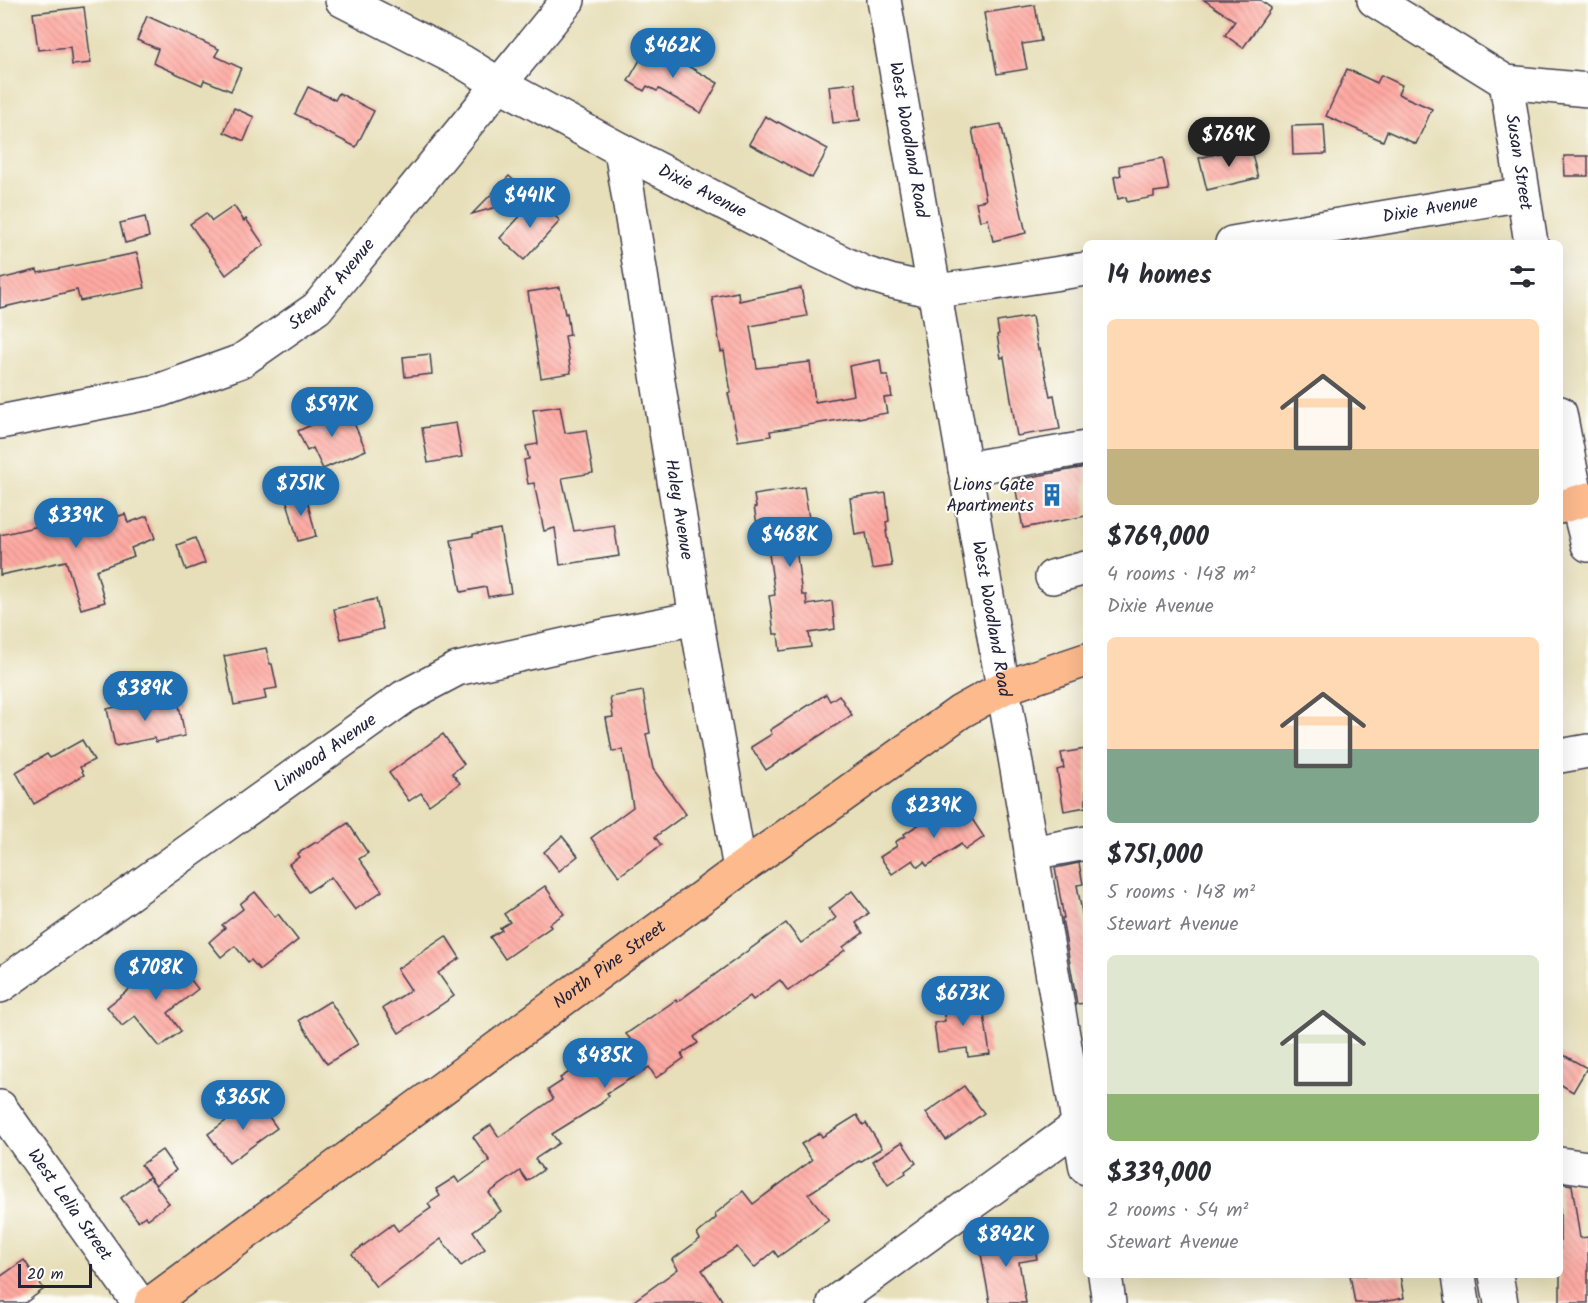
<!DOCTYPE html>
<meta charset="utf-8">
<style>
:root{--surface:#fff;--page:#f2f2f3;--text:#2b2b33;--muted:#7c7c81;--accent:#1f6fb2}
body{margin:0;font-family:Kalam,sans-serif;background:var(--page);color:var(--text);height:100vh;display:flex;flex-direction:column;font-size:22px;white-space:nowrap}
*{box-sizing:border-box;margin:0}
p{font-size:20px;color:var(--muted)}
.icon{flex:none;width:33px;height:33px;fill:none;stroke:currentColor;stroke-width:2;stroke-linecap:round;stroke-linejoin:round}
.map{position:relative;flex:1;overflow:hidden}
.panel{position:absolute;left:1083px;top:240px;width:480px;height:1038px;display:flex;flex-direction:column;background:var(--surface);border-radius:9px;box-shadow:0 6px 24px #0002}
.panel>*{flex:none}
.scale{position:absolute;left:18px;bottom:15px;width:74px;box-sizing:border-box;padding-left:6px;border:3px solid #22223b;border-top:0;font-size:16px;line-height:21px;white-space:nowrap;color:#22223b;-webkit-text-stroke:4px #fdfcf7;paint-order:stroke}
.price{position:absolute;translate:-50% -51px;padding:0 14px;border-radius:21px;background:var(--accent);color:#fff;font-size:20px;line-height:39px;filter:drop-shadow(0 2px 3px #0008)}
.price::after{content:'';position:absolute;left:50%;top:36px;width:18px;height:14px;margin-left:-9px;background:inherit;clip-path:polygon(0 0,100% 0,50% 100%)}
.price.active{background:#222;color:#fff}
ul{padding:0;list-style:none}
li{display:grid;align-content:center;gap:12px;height:318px;padding:0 24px}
li span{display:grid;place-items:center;height:186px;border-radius:9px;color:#555}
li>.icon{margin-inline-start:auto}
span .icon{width:108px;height:108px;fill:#fffc;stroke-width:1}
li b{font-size:26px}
h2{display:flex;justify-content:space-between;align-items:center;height:72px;padding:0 24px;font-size:26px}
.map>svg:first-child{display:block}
</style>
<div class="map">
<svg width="1588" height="1303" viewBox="0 0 1588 1303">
<defs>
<pattern id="building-back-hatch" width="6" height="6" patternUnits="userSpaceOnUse" patternTransform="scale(1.5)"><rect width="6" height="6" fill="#fea9a1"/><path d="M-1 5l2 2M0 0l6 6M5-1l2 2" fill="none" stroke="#d9918c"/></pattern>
</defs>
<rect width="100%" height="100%" fill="#fdfcf7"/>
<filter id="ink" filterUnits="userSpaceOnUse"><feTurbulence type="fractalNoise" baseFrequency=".0167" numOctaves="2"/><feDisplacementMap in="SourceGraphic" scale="12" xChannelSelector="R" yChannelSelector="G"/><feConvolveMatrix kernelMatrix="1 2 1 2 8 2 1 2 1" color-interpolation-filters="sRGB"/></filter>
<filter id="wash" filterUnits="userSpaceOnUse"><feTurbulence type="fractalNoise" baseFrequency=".008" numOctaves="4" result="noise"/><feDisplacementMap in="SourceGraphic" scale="24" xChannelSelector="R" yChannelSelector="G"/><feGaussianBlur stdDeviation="1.35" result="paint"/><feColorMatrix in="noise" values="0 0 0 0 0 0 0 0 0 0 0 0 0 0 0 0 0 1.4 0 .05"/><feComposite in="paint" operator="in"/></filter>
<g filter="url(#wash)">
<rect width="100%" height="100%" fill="#e7dfb9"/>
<g id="blocks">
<g fill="url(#building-back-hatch)">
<polygon points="1204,0 1260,0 1271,8 1243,48 1225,35 1235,21"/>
<polygon points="1035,5 1041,41 1022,44 1027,69 997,74 991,41 989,41 984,13"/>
<polygon points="84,7 91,63 72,65 70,47 38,50 33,13"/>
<polygon points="147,16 219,49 215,56 241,68 231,91 204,80 202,85 153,63 158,49 137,40"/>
<polygon points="649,44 718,83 701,113 659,89 657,91 647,86 644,91 628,81"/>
<polygon points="1347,69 1377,83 1381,75 1402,85 1398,94 1432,109 1416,144 1387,131 1383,141 1326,116"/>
<polygon points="855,83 860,120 833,123 829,86"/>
<polygon points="308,87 335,100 339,93 374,111 356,147 308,123 309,121 295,114"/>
<polygon points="234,108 254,117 244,141 224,132"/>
<polygon points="765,116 777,123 778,122 828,149 812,178 749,144"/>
<polygon points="1001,124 1026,233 993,241 988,219 980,221 976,202 986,200 972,129"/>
<polygon points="1324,125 1326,154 1293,155 1292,126"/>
<polygon points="1250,146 1258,178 1207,190 1199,158"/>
<polygon points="1564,156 1588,156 1588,176 1565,176"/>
<polygon points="1163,158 1169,190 1154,192 1154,197 1127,202 1126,197 1118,199 1114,177 1121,175 1119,166"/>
<polygon points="509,176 532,197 472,214"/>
<polygon points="537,198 560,221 524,260 500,238"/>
<polygon points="234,206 244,221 246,219 264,245 244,259 245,260 226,275 190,224 206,213 212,221"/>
<polygon points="145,217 149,237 125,243 120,223"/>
<polygon points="137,253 145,288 80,301 77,290 0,308 0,279 37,270 38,273"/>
<polygon points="560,287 565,314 567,313 570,335 565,336 571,373 541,378 528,292"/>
<polygon points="801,288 807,316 750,326 757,368 810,362 815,402 854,395 849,366 880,360 882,375 888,375 892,397 884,398 887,413 858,418 858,417 770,431 771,436 738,441 728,393 731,393 724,351 721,352 712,297 738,292 739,301"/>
<polygon points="1032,316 1038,350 1040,349 1050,396 1054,395 1060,429 1017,436 1004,357 1001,358 997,335 999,334 997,322"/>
<polygon points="430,354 432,374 405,377 403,357"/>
<polygon points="560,406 565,433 586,430 593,473 562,478 574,531 614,525 619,556 560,565 555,528 544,531 534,483 528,484 524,460 529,459 526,446 538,444 533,410"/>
<polygon points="331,407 335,416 348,410 366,450 323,469 313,448 307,451 298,431 316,423 312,415"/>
<polygon points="456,423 462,457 428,463 422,428"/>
<polygon points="1086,467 1086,516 1023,528 1014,480"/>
<polygon points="804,487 812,537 795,540 802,595 806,595 807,605 832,601 835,629 809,633 811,647 780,651 778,634 774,634 771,608 769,596 775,595 768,547 763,548 760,529 758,530 754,507 756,507 754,495"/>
<polygon points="305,492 316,536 298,541 286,498"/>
<polygon points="886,493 889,521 886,522 887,531 886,531 892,566 872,569 866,533 855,535 850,498"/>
<polygon points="94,507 99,523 125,514 128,523 147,516 155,538 131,548 134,556 96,570 105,602 81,609 66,561 0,575 0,535 47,524"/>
<polygon points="500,529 511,593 488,597 486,587 461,592 451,540 473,536 473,534"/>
<polygon points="195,538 205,563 186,570 177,545"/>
<polygon points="376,599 383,629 341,639 334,609"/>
<polygon points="266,648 270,664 272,664 277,688 264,690 266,699 234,705 224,656"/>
<polygon points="643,691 650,733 646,734 653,769 686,814 655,837 661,845 619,876 591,838 633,807 623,750 612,751 606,718 613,717 610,697"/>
<polygon points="826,694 830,701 839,695 852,715 766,770 751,747 772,734 770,730"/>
<polygon points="143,697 146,707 178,700 185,736 156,742 154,738 115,746 107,709 124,705 123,701"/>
<polygon points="443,734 464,764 452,773 460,783 429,805 421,793 409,801 389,773"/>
<polygon points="82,740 94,760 80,767 84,775 34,804 16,772 47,754 50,758"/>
<polygon points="1086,749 1086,807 1064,811 1057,770 1064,768 1061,753"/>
<polygon points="960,801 984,837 965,850 961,844 927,866 924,862 918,867 913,860 892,874 880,857 897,846 895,842 905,836 904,834 941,810 943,813"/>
<polygon points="348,823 368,853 359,859 382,891 355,910 331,877 308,892 289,864 299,857 297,854 316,842 317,843"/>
<polygon points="562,836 578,856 559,871 544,852"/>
<polygon points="1079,863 1083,884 1077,885 1086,934 1086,1003 1077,1004 1062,918 1064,918 1055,868"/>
<polygon points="545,886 564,914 549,924 551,927 505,959 490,937 502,930 500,928 510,922 504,914"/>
<polygon points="852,891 869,913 856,923 863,933 843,947 845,950 788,991 780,980 753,1000 750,996 694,1037 698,1043 681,1054 684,1058 656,1078 649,1067 607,1093 609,1096 601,1102 602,1103 552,1134 559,1143 535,1159 543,1170 527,1181 520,1171 489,1193 501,1211 473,1231 485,1249 461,1266 441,1239 376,1287 352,1254 393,1224 398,1231 431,1208 428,1204 440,1196 436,1189 455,1177 459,1183 490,1161 473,1137 491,1125 499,1137 553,1099 548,1090 562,1081 560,1078 583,1063 586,1068 631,1040 626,1034 676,1000 677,1002 786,923 801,943 836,918 829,909"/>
<polygon points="255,892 275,917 278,914 298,940 260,970 251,960 248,962 235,946 221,957 209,942 225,928 222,925 243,909 240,904"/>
<polygon points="446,936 460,958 438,973 454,996 399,1033 383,1008 411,990 397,969"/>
<polygon points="172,956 198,989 168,1013 181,1031 160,1047 135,1016 122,1026 107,1007"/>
<polygon points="968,989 971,1009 983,1008 990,1054 968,1057 967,1048 938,1052 934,1023 945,1021 943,1010 952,1009 949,992"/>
<polygon points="330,1001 358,1044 327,1064 299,1020"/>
<polygon points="1560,1053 1587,1068 1573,1092 1560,1084"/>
<polygon points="964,1086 984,1113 946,1140 926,1113"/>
<polygon points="256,1099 277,1128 229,1163 208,1134"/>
<polygon points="857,1115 863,1125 866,1123 882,1148 860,1162 859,1161 808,1194 829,1220 778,1257 774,1251 754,1268 737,1247 702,1270 724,1303 631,1303 678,1269 672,1260 700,1239 697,1234 716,1218 715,1214 743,1191 753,1204 812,1160 801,1144 820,1133 822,1137"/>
<polygon points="902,1142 916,1163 905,1171 906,1173 888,1185 873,1161"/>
<polygon points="162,1150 176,1170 155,1185 169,1203 148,1219 145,1216 138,1221 121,1198 149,1177 155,1184 141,1165"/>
<polygon points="1560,1183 1572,1185 1580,1238 1588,1237 1588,1303 1560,1303"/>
<polygon points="1032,1235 1037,1259 1019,1262 1026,1303 990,1303 979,1243"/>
<polygon points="24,1260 44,1289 25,1303 0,1303 0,1277"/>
<polygon points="1350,1275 1400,1275 1404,1298 1377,1303 1355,1303"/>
</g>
</g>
</g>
<g filter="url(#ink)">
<use href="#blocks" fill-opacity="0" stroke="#403e4e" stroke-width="1.5"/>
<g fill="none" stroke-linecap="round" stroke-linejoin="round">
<g stroke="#403e4e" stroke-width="36">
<g id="minor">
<path id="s1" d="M342,0l121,62 36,22 122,66 193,99 50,24 26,8 44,10 42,-5 110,-17"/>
<path id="s2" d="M884,0l202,1168"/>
<polyline points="1374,0 1506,82 1588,90"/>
<path id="s3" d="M1506,82l25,161"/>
<path id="s4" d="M621,150l75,468 44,251"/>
<path id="s5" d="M1232,243l291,-49"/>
<polyline points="1560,413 1577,502 1588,545"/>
<path id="s6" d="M0,422l158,-31 83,-30 76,-53 251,-308"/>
<polyline points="965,469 1086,448"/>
<polyline points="1052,577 1086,568"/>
<polyline points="1560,756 1588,751"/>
<polyline points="1031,853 1086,843"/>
<path id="s7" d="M0,986l404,-289 53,-28 147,-33 92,-18"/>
<path id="s8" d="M0,1107l139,196"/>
<polyline points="1560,1164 1588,1168"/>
<polyline points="1105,1275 1109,1303"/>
<polyline points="1459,1275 1463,1303"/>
<polyline points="1496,1275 1501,1303"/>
<polyline points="834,1303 1079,1125"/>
</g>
</g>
<g stroke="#403e4e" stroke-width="36">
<g id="major">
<polyline points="1560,507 1588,499"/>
<path id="s9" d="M151,1303l589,-434 220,-157 43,-24 83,-28"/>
</g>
</g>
<use href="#minor" stroke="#fff" stroke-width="33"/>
<use href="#major" stroke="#fcba8d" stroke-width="33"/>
</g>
</g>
<defs>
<g id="building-bare" transform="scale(1.8)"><path d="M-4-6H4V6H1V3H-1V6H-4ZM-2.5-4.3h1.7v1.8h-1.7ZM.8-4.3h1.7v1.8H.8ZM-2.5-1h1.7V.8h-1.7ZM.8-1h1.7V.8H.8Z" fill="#1f6fb2" stroke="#fdfcf7" stroke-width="2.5" paint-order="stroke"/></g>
</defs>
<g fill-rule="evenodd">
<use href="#building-bare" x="1052" y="495"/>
</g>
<g text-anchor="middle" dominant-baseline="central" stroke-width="4.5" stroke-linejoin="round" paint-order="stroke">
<g font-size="18" fill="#22223b" stroke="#fdfcf7">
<text stroke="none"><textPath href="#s2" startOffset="142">West Woodland Road</textPath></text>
<text stroke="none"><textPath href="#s3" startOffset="81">Susan Street</textPath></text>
<text stroke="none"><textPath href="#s1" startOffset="408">Dixie Avenue</textPath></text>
<text stroke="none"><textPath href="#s5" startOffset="201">Dixie Avenue</textPath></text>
<text stroke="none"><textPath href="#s6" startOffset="369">Stewart Avenue</textPath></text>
<text stroke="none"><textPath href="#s4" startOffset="364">Haley Avenue</textPath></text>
<text stroke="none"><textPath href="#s2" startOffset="628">West Woodland Road</textPath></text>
<text stroke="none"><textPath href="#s7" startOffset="400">Linwood Avenue</textPath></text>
<text stroke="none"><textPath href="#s9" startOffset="570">North Pine Street</textPath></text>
<text stroke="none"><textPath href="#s8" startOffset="120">West Lelia Street</textPath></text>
</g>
<g font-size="18" fill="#22223b" stroke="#fdfcf7" text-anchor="end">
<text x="1034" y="485">Lions Gate<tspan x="1034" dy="21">Apartments</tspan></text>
</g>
</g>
</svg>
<div class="scale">20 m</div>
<b class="price" style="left:673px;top:79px">$462K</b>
<b class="price active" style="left:1229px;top:168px">$769K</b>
<b class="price" style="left:530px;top:229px">$441K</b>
<b class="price" style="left:332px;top:438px">$597K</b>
<b class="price" style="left:301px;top:517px">$751K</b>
<b class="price" style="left:76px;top:549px">$339K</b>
<b class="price" style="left:790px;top:568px">$468K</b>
<b class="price" style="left:145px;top:722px">$389K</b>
<b class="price" style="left:934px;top:839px">$239K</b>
<b class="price" style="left:156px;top:1001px">$708K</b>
<b class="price" style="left:963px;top:1027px">$673K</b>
<b class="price" style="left:605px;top:1089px">$485K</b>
<b class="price" style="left:243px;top:1131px">$365K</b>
<b class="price" style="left:1006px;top:1268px">$842K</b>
<section class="panel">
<h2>14 homes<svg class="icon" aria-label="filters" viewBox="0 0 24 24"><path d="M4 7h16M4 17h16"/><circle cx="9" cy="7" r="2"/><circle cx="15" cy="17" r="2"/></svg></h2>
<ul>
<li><span style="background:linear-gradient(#ffd9b3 70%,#c2b280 0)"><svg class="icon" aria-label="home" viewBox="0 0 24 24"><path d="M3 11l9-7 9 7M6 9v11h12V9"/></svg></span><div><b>$769,000</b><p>4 rooms · 148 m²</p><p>Dixie Avenue</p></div></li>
<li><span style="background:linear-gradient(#ffd9b3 60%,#7fa58c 0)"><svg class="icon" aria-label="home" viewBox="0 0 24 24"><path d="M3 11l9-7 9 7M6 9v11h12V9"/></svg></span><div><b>$751,000</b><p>5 rooms · 148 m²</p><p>Stewart Avenue</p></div></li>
<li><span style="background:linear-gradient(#dfe7d0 75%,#8fb573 0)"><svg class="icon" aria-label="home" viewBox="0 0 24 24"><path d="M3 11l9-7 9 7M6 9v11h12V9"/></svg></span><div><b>$339,000</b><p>2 rooms · 54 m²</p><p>Stewart Avenue</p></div></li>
</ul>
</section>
</div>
